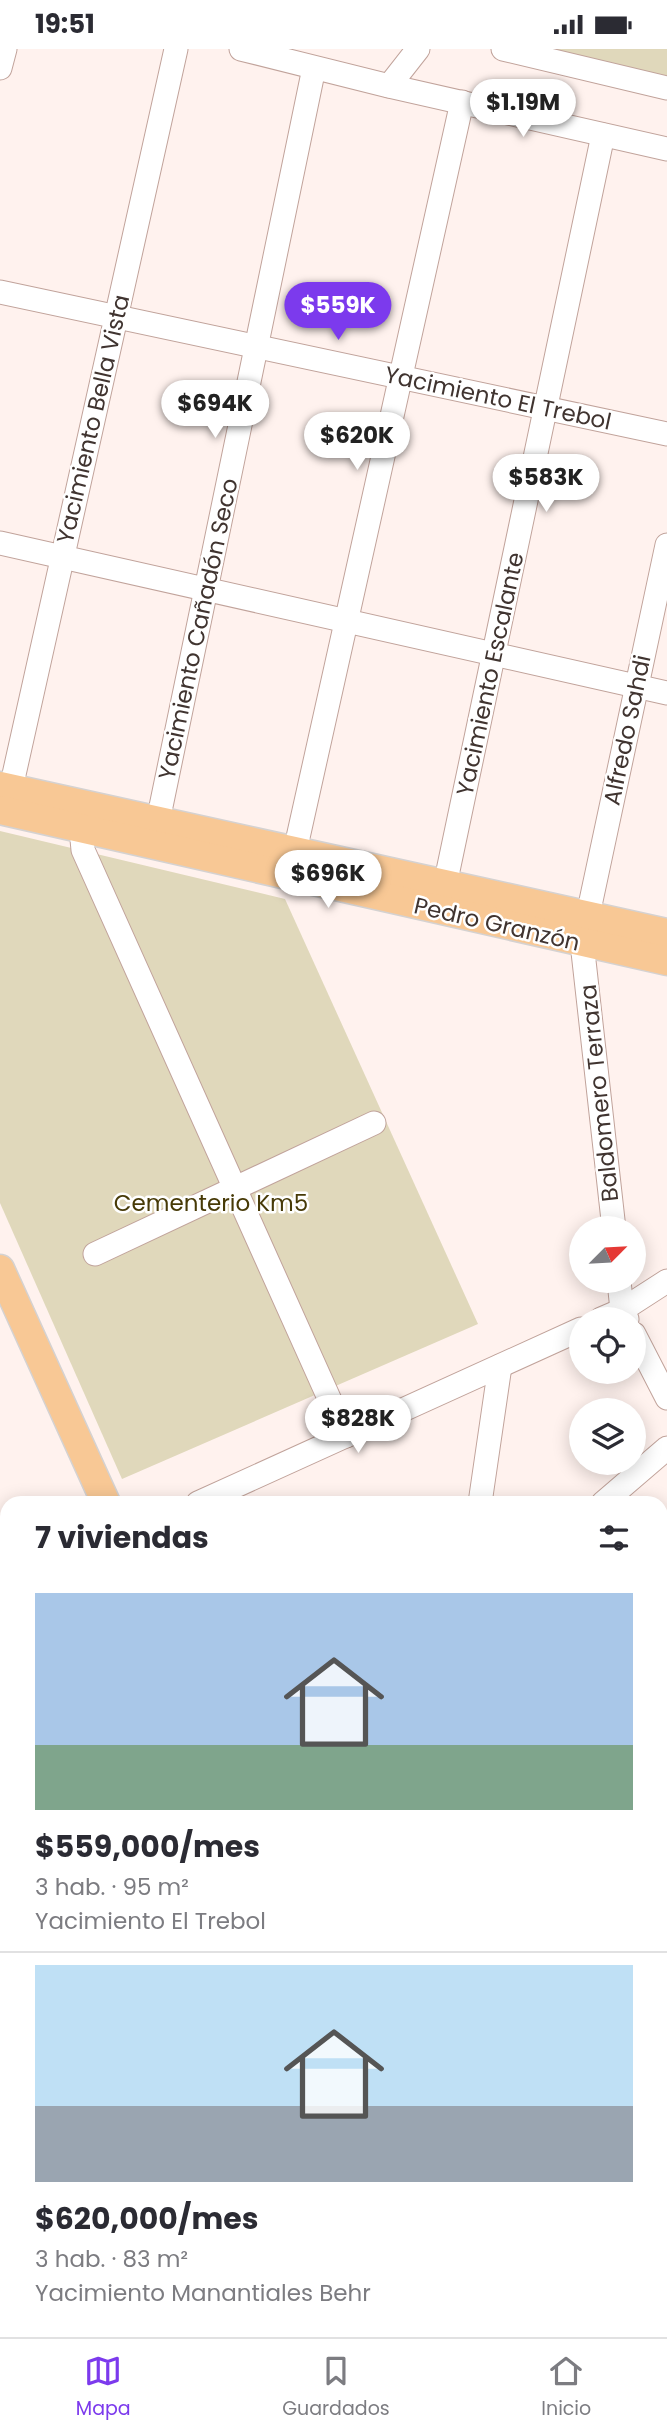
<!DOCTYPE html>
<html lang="es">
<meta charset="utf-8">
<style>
:root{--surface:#fff;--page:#f2f2f3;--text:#2b2b33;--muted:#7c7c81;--line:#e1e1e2;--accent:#7c3aed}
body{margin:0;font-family:Poppins,sans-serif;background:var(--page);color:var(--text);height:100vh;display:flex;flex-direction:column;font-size:26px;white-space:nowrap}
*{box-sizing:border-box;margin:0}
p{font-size:23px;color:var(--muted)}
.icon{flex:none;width:38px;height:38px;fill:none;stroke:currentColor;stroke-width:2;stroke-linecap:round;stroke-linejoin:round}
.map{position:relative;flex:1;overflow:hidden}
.side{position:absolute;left:0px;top:1447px;width:668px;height:842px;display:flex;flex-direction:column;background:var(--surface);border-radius:21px 21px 0 0;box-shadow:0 4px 18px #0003}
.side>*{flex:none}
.needle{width:46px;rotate:66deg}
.buttons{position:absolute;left:569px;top:1167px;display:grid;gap:14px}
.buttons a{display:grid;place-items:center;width:77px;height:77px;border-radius:50%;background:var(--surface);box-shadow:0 4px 18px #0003;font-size:35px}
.price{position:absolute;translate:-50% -60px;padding:0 16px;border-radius:24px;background:#fff;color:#222;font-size:23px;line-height:46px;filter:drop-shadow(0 2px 4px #0008)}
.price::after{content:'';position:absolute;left:50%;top:42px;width:21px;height:16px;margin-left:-10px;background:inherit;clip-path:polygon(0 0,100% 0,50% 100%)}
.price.current{background:var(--accent);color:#fff}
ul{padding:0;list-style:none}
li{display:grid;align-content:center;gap:14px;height:371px;padding:0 35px}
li+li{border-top:2px solid var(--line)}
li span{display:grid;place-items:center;height:217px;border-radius:0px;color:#555}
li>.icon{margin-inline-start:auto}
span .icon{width:126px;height:126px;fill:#fffc;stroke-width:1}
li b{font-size:30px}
h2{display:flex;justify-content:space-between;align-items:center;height:84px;padding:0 35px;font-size:30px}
.status{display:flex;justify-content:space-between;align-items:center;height:49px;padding:0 35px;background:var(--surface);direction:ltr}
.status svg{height:19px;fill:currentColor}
.tabs{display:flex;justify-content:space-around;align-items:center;height:98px;border-top:2px solid var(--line);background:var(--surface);font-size:19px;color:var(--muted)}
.tabs a{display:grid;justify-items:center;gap:4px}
.tabs .current{color:var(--accent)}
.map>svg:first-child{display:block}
</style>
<div class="status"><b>19:51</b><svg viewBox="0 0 49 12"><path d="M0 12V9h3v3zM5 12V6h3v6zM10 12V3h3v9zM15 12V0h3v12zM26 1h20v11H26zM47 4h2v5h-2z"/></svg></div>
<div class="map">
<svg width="667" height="2288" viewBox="0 0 667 2288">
<rect width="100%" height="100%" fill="#fff2ee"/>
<g fill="#e0d8bb">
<polygon points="548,0 667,0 667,28"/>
<polygon points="0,782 285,850 478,1275 122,1430 0,1154"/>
<polygon points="662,1811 667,1829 667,1995 662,1989"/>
</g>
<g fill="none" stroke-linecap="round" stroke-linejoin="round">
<g stroke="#c1a39b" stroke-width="25">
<g id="minor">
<polyline points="241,0 389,37 667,100"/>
<polyline points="503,0 667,39"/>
<polyline points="0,19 5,0"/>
<polyline points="389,37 418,0"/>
<polyline points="0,243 667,385"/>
<polyline points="0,494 667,644"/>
<polyline points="11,739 176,0"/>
<polyline points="85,766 81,780 83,801 346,1387"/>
<polyline points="158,772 314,19"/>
<polyline points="295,802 462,53"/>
<polyline points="445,836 603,86"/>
<polyline points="614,1180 582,894 667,496"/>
<polyline points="95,1205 374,1074"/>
<polyline points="619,1232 622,1261 627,1270"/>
<polyline points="601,1270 622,1261 667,1232"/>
<polyline points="634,1285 667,1349"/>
<polyline points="198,1454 581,1280"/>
<polyline points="480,1454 500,1317"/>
<polyline points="603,1454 667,1399"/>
<polyline points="0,1526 7,1522"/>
<polyline points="662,1567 667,1563"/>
<polyline points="662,1690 667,1687"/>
<polyline points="662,1741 667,1758"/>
<polyline points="0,1875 7,1873"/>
<polyline points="662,2016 667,2021"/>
<polyline points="662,2279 667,2278"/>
<polyline points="343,2282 345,2288"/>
<polyline points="365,2288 365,2282"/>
<polyline points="606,2288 643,2282"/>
</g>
</g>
<g stroke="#d5d2d1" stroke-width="31">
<g id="major">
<polyline points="0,737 667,884"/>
<polyline points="0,761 667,912"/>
<polyline points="0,1220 106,1454"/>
<polyline points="477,2282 480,2288"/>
</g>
</g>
<use href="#minor" stroke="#fff" stroke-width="23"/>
<use href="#major" stroke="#f8c895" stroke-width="28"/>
</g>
<g text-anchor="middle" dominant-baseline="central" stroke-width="5" stroke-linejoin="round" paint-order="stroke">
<g font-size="23" fill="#403430" stroke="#fff">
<text transform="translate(498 349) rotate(12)">Yacimiento El Trebol</text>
<text transform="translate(93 370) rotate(-77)">Yacimiento Bella Vista</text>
<text transform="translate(198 580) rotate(-78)">Yacimiento Cañadón Seco</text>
<text transform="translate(490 625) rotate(-78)">Yacimiento Escalante</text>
<text transform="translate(627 681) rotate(-78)">Alfredo Sahdi</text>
<text transform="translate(497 875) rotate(13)">Pedro Granzón</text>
<text transform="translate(599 1044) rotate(-96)">Baldomero Terraza</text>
</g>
<g font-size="23" fill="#473a07" stroke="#fff">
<text x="211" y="1154">Cementerio Km5</text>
</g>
</g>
</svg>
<div class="buttons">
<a><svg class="needle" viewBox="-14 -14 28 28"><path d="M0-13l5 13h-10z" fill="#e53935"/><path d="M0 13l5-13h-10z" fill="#7c7c81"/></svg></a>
<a><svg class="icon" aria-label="locate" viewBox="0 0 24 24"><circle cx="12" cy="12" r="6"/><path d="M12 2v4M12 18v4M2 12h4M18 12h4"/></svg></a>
<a><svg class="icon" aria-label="layers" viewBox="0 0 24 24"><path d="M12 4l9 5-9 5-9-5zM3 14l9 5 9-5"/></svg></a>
</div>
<b class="price" style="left:523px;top:90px">$1.19M</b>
<b class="price current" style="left:338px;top:293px">$559K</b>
<b class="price" style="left:215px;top:391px">$694K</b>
<b class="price" style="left:357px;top:423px">$620K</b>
<b class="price" style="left:546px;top:465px">$583K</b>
<b class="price" style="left:328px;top:861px">$696K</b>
<b class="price" style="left:358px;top:1406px">$828K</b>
<section class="side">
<h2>7 viviendas<svg class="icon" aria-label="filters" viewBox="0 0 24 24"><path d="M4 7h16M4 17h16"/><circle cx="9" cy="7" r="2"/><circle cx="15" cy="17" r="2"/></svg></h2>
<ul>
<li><span style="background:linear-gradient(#a9c7e8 70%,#7fa58c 0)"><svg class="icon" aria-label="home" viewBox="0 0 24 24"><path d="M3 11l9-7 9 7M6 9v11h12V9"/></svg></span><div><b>$559,000/mes</b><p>3 hab. · 95 m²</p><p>Yacimiento El Trebol</p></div></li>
<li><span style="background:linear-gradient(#bfe0f5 65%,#9aa5b1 0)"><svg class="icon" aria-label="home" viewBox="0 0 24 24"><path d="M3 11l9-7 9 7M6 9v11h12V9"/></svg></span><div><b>$620,000/mes</b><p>3 hab. · 83 m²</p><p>Yacimiento Manantiales Behr</p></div></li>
</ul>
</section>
</div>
<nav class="tabs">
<a class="current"><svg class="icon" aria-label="map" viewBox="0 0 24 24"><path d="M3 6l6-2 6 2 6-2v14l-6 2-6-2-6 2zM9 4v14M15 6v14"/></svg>Mapa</a>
<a><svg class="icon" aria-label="saved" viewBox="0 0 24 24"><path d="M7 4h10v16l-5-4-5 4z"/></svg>Guardados</a>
<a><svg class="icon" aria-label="home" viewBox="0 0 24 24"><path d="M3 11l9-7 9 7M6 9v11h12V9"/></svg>Inicio</a>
</nav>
